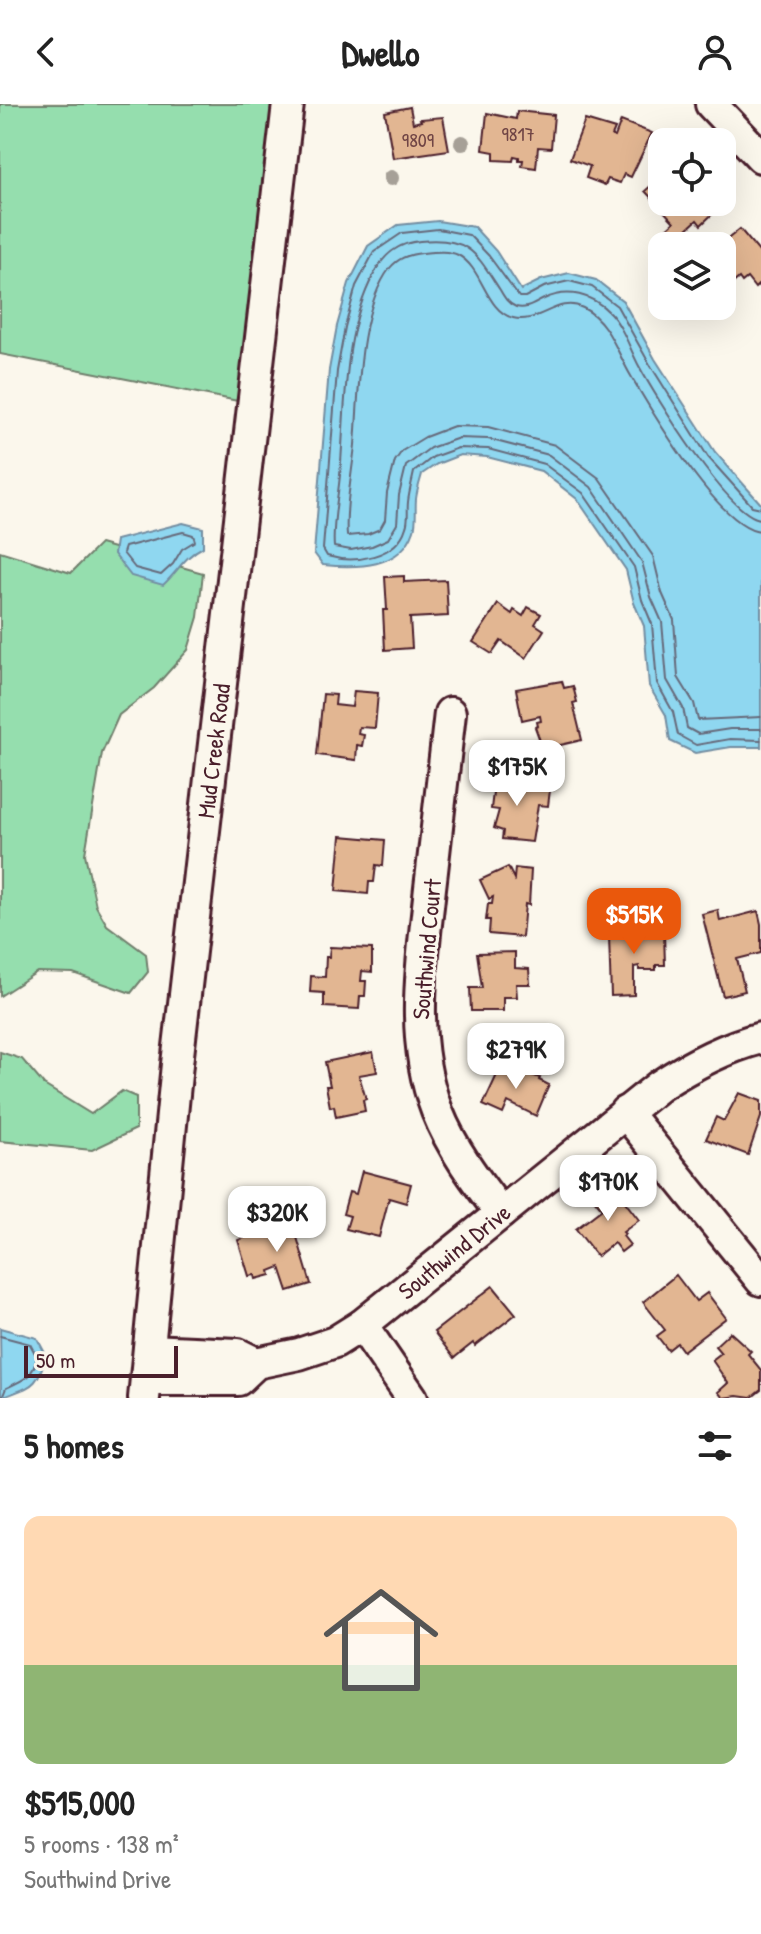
<!DOCTYPE html>
<meta charset="utf-8">
<style>
:root{--surface:#fff;--page:#f6f6f6;--text:#222;--muted:#767676;--accent:#ea580c}
body{margin:0;font-family:"Patrick Hand",sans-serif;background:var(--page);color:var(--text);height:100vh;display:flex;flex-direction:column;font-size:30px;white-space:nowrap}
*{box-sizing:border-box;margin:0}
p{font-size:26px;color:var(--muted)}
.icon{flex:none;width:44px;height:44px;fill:none;stroke:currentColor;stroke-width:2;stroke-linecap:round;stroke-linejoin:round}
.map{position:relative;height:1294px;overflow:hidden}
.sheet{display:flex;flex-direction:column;background:var(--surface);flex:1}
.sheet>*{flex:none}
.buttons{position:absolute;left:648px;top:24px;display:grid;gap:16px}
.buttons a{display:grid;place-items:center;width:88px;height:88px;border-radius:16px;background:var(--surface);box-shadow:0 8px 32px #0002;font-size:40px}
.scale{position:absolute;left:24px;bottom:20px;width:154px;box-sizing:border-box;padding-left:8px;border:4px solid #4a1f2b;border-top:0;font-size:22px;line-height:28px;white-space:nowrap;color:#4a1f2b;-webkit-text-stroke:6px #fbf7ec;paint-order:stroke}
.price{position:absolute;translate:-50% -68px;padding:0 18px;border-radius:16px;background:#fff;color:#222;font-size:26px;line-height:52px;filter:drop-shadow(0 2px 4px #0008)}
.price::after{content:'';position:absolute;left:50%;top:48px;width:24px;height:18px;margin-left:-12px;background:inherit;clip-path:polygon(0 0,100% 0,50% 100%)}
.price.on{background:var(--accent);color:#fff}
ul{padding:0;list-style:none}
li{display:grid;align-content:center;gap:16px;height:424px;padding:0 24px}
li span{display:grid;place-items:center;height:248px;border-radius:16px;color:#555}
li>.icon{margin-inline-start:auto}
span .icon{width:144px;height:144px;fill:#fffc;stroke-width:1}
li b{font-size:34px}
h2{display:flex;justify-content:space-between;align-items:center;height:96px;padding:0 24px;font-size:34px}
header{display:flex;justify-content:space-between;align-items:center;height:104px;padding:0 24px;background:var(--surface);font-size:36px;font-weight:800}
.map>svg:first-child{display:block}
</style>
<header><svg class="icon" aria-label="back" viewBox="0 0 24 24"><path d="M15 5l-7 7 7 7"/></svg>Dwello<svg class="icon" aria-label="person" viewBox="0 0 24 24"><circle cx="12" cy="8" r="4"/><path d="M4 21q1-7 8-7t8 7"/></svg></header>
<div class="map">
<svg width="761" height="1294" viewBox="0 0 761 1294">
<rect width="100%" height="100%" fill="#fbf7ec"/>
<filter id="ink" filterUnits="userSpaceOnUse"><feTurbulence type="fractalNoise" baseFrequency=".0125" numOctaves="2"/><feDisplacementMap in="SourceGraphic" scale="16" xChannelSelector="R" yChannelSelector="G"/><feConvolveMatrix kernelMatrix="1 2 1 2 8 2 1 2 1" color-interpolation-filters="sRGB"/></filter>
<g filter="url(#ink)">
<g fill="#95deae" stroke="#707e6c" stroke-width="2">
<polygon points="0,0 273,0 243,298 0,250"/>
<polygon points="100,440 203,469 198,513 188,546 154,584 119,611 102,649 85,750 96,802 107,821 146,850 148,868 131,889 73,869 37,868 0,892 0,447 71,469"/>
<polygon points="0,948 22,955 44,981 91,1010 122,987 136,993 136,1025 92,1046 0,1037"/>
</g>
<g fill="#8fd7f0" stroke="#738da1" stroke-width="2">
<path d="M438,117l36,6 22,24 25,39 20,-10 28,-7 27,7 27,21 32,58 60,93 46,52v243h-30l-36,6 -25,-12 -4,-26 -17,-29 -5,-60 -10,-23 -8,-33 -49,-71 -36,-28 -54,-14 -27,-2 -23,9 -15,10c-2,8 -5,16 -6,25 -1,10 1,22 -2,31 -13,39 -57,38 -91,35l-9,-12 15,-183 8,-44 12,-43 19,-37 30,-21z"/>
<path d="M183,419l20,5v19c-18,9 -25,24 -40,38l-32,-9 -17,-22 2,-14z"/>
<path d="M0,1224l37,10 9,17c-9,35 -15,30 -45,43z"/>
</g>
<g fill="none" stroke-linecap="round" stroke-linejoin="round">
<g stroke="#66697a" stroke-width="2">
<path d="M761,404l-9,-2 -44,-49 -59,-94 -32,-57 -25,-19 -23,-6 -25,6 -19,10h-6l-30,-41 -20,-21 -31,-6 -36,4 -28,19 -18,34 -11,41 -8,44 -14,178 4,7c27,8 70,2 79,-29 3,-7 1,-17 2,-25 1,-10 4,-20 6,-30l19,-15 25,-9 30,1 56,15 39,29 51,74 8,33 10,24 5,59 16,29 5,23 18,10 34,-6 31,1"/>
<path d="M761,415c-32,-2 -106,-123 -122,-153 -9,-17 -16,-39 -29,-53 -18,-19 -42,-25 -66,-14 -9,4 -17,11 -28,8 -8,-3 -12,-10 -16,-17 -24,-37 -31,-54 -80,-49 -22,2 -36,13 -46,33 -32,60 -28,134 -34,201 -2,23 -8,49 -6,72l17,3 21,-4 16,-7 9,-15 2,-29 7,-29 24,-18 29,-10 29,1 61,16 42,32 51,75 9,35 11,25 5,58 16,28 4,20 11,6 32,-5h31"/>
<path d="M761,427c-41,-2 -109,-119 -130,-155 -14,-23 -22,-55 -48,-68 -25,-13 -45,17 -70,10 -28,-8 -30,-50 -55,-63 -10,-5 -25,-3 -36,-2 -11,1 -24,5 -32,15 -32,42 -31,126 -35,177 -3,29 -10,62 -8,91l21,-2 12,-5 5,-9 2,-27 8,-32 7,-10 23,-14 29,-11 34,1 67,18 44,33 54,78 9,37 12,27 4,57 16,26 4,17 63,-3"/>
<polygon points="183,428 193,431 195,437 182,445 173,460 161,471 135,464 123,449 125,443"/>
<path d="M0,1232l30,8 7,13c-4,20 -13,23 -31,31l-4,10"/>
</g>
</g>
<g fill="#e2b692" stroke="#4a1f2b" stroke-width="2">
<polygon points="410,3 413,19 421,17 420,15 443,13 449,46 393,54 385,8"/>
<polygon points="517,7 554,11 551,44 538,43 536,64 522,62 523,56 519,56 519,53 514,52 513,57 494,56 494,48 483,46 487,9 516,15"/>
<polygon points="585,16 615,25 612,32 615,33 621,17 652,29 631,73 624,70 620,79 608,75 605,81 586,74 590,62 570,55"/>
<polygon points="662,72 662,98 722,98 722,95 725,98 701,121 697,116 674,137 664,127 674,118 645,87"/>
<polygon points="740,125 761,150 761,178 755,184 747,174 742,178 739,174 732,180 724,170 731,164 722,152 722,142 719,142"/>
<polygon points="404,472 404,478 446,476 448,512 410,514 412,544 385,546 383,506 387,506 385,473"/>
<polygon points="498,500 512,510 514,506 523,512 528,503 541,510 535,520 544,526 526,554 501,537 492,550 473,538"/>
<polygon points="562,577 564,584 573,582 577,598 573,599 582,636 543,645 535,623 538,622 537,618 541,617 540,612 522,616 516,585"/>
<polygon points="354,587 378,589 375,624 359,623 358,630 364,631 362,642 357,641 356,656 317,651 323,590 336,591 335,601 352,603"/>
<polygon points="499,670 522,672 521,683 550,686 548,702 538,701 532,738 502,735 503,727 494,724 499,706 491,705 494,680 498,681"/>
<polygon points="341,732 385,736 383,762 376,761 374,778 369,778 368,790 336,787"/>
<polygon points="508,763 514,775 515,764 531,766 529,801 525,800 522,833 489,830 490,816 486,816 488,800 492,800 493,793 489,795 480,776"/>
<polygon points="718,806 720,817 758,807 761,820 761,849 737,855 745,887 723,892 702,810"/>
<polygon points="634,815 649,815 650,829 664,829 665,861 656,861 656,866 639,866 639,862 634,863 634,891 611,892 609,832 635,831"/>
<polygon points="330,843 372,845 372,868 362,867 361,877 366,877 365,892 360,892 359,905 324,903 324,889 310,888 311,872 325,873 326,853 329,853"/>
<polygon points="515,848 515,864 529,865 530,880 516,880 517,893 503,893 503,907 471,907 470,884 482,884 477,849"/>
<polygon points="373,948 377,968 359,971 366,995 363,996 365,1007 336,1013 334,1002 330,1003 326,982 330,982 325,958"/>
<polygon points="502,960 540,974 539,976 549,981 536,1012 508,998 503,1010 483,1001"/>
<polygon points="739,989 761,997 761,1013 748,1051 706,1035 716,1013 724,1017"/>
<polygon points="362,1067 411,1080 406,1099 389,1094 379,1133 346,1125 350,1112 343,1110 349,1088 356,1090"/>
<polygon points="612,1081 639,1116 623,1128 625,1130 623,1132 630,1141 621,1148 614,1139 597,1152 576,1125 602,1105 594,1095"/>
<polygon points="300,1113 305,1127 296,1130 311,1180 288,1187 280,1163 270,1167 271,1171 256,1175 255,1171 249,1172 238,1136"/>
<polygon points="676,1171 696,1197 707,1189 726,1214 683,1247 677,1239 668,1246 657,1232 665,1226 643,1198"/>
<polygon points="493,1182 516,1210 475,1242 473,1239 454,1254 434,1228"/>
<polygon points="730,1228 751,1247 748,1250 761,1266 761,1286 751,1294 737,1292 723,1294 718,1288 728,1279 712,1256 721,1249 715,1242"/>
</g>
<g fill="none" stroke-linecap="round" stroke-linejoin="round">
<g stroke="#4a1f2b" stroke-width="36">
<g id="minor">
<polyline points="711,0 761,53"/>
<path d="M450,609c-7,59 -13,117 -20,175 -8,75 -21,150 7,223 15,38 39,70 64,102"/>
<polyline points="625,1008 761,1176"/>
<polyline points="362,1221 412,1294"/>
<polyline points="149,1246 238,1250 256,1259"/>
<path d="M146,1276h92l18,-17 43,-9 36,-12 27,-17 297,-239c32,-21 64,-38 102,-48"/>
<polyline points="144,1294 177,960 288,0"/>
</g>
</g>
<use href="#minor" stroke="#fbf7ec" stroke-width="30"/>
</g>
<g fill="#a6a097">
<circle cx="462" cy="39" r="8"/>
<circle cx="391" cy="74" r="8"/>
</g>
</g>
<g text-anchor="middle" dominant-baseline="central" stroke-width="6" stroke-linejoin="round" paint-order="stroke">
<g font-size="20" fill="#704545">
<text x="518" y="29">9817</text>
<text x="418" y="35">9809</text>
</g>
<g font-size="24" fill="#4a1f2b" stroke="#fbf7ec">
<text transform="translate(213 647) rotate(-83)">Mud Creek Road</text>
<text transform="translate(426 845) rotate(-85)">Southwind Court</text>
<text transform="translate(454 1147) rotate(-39)">Southwind Drive</text>
</g>
</g>
</svg>
<div class="buttons">
<a><svg class="icon" aria-label="locate" viewBox="0 0 24 24"><circle cx="12" cy="12" r="6"/><path d="M12 2v4M12 18v4M2 12h4M18 12h4"/></svg></a>
<a><svg class="icon" aria-label="layers" viewBox="0 0 24 24"><path d="M12 4l9 5-9 5-9-5zM3 14l9 5 9-5"/></svg></a>
</div>
<div class="scale">50 m</div>
<b class="price" style="left:517px;top:704px">$175K</b>
<b class="price on" style="left:634px;top:852px">$515K</b>
<b class="price" style="left:516px;top:987px">$279K</b>
<b class="price" style="left:608px;top:1119px">$170K</b>
<b class="price" style="left:277px;top:1150px">$320K</b>
</div>
<section class="sheet">
<h2>5 homes<svg class="icon" aria-label="filters" viewBox="0 0 24 24"><path d="M4 7h16M4 17h16"/><circle cx="9" cy="7" r="2"/><circle cx="15" cy="17" r="2"/></svg></h2>
<ul>
<li><span style="background:linear-gradient(#ffd9b3 60%,#8fb573 0)"><svg class="icon" aria-label="home" viewBox="0 0 24 24"><path d="M3 11l9-7 9 7M6 9v11h12V9"/></svg></span><div><b>$515,000</b><p>5 rooms · 138 m²</p><p>Southwind Drive</p></div></li>
</ul>
</section>
